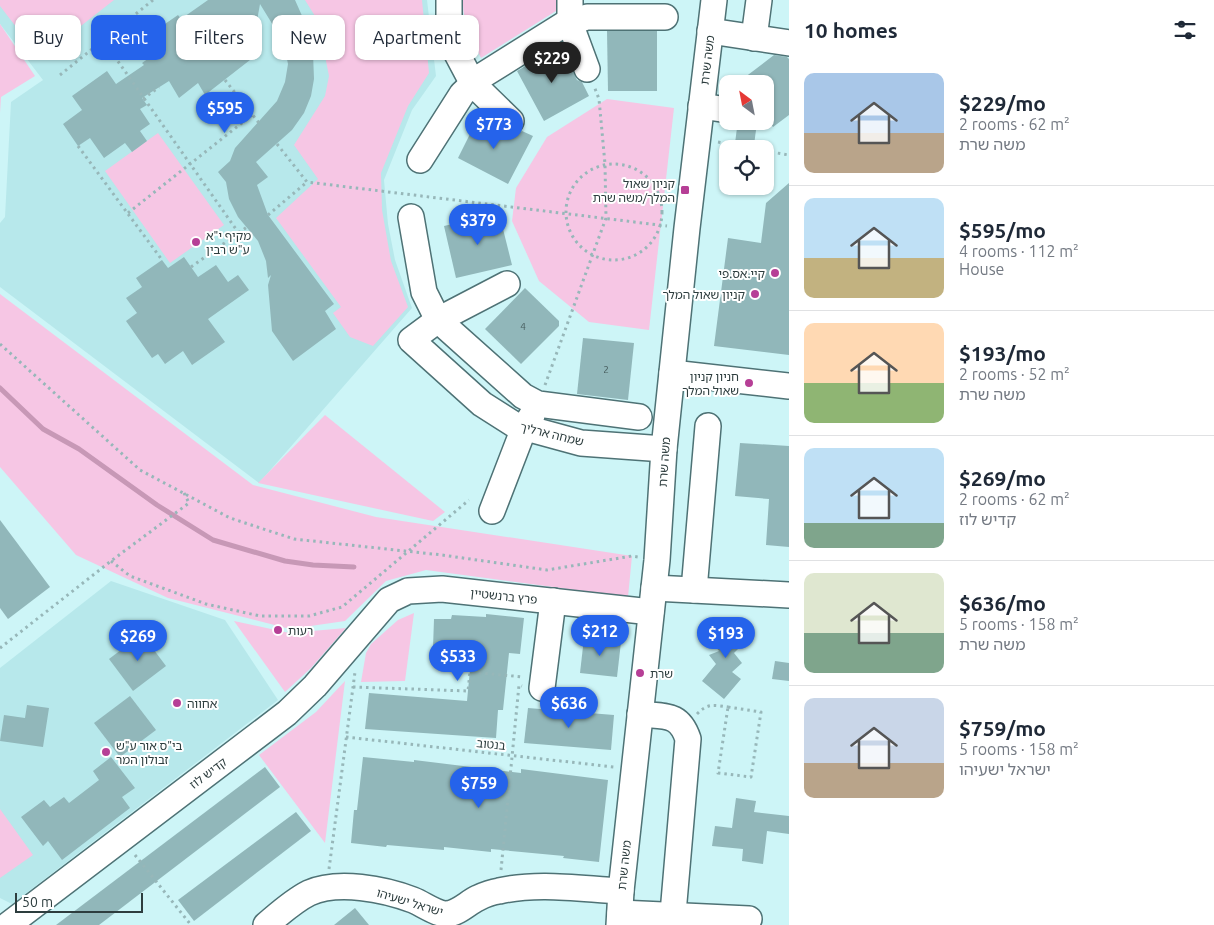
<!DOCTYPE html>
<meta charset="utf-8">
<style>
:root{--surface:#fff;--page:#f2f2f3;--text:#1f2937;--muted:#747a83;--line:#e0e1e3;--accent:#2563eb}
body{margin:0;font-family:Ubuntu,"Noto Sans Hebrew",sans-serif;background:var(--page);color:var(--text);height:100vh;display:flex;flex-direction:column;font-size:19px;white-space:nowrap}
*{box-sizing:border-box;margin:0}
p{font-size:16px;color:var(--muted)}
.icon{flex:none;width:28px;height:28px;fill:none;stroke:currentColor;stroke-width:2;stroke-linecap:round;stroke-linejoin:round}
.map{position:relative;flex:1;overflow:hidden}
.panel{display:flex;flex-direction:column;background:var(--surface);width:425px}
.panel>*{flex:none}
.guide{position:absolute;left:15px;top:15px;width:475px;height:45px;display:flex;gap:10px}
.needle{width:32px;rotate:328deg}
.tools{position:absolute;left:719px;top:75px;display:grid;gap:10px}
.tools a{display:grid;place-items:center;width:55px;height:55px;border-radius:10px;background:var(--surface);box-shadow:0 1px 4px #0004;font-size:25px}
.scale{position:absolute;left:15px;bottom:12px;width:128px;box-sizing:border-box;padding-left:5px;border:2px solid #2d3d3e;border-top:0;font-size:14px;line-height:18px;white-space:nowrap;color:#2d3d3e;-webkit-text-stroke:4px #fff;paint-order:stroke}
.price{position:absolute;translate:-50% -42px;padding:0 11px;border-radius:18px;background:var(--accent);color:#fff;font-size:16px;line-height:32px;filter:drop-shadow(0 1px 2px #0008)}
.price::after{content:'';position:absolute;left:50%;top:30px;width:15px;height:11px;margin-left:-8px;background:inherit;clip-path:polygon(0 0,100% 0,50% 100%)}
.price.current{background:#222;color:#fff}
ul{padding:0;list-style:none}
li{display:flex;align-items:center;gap:15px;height:125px;padding:0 15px}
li+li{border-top:1px solid var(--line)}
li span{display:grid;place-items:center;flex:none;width:140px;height:100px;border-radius:10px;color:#555}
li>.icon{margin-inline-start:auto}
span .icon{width:60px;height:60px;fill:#fffc;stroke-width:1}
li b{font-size:21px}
h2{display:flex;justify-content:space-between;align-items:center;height:60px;padding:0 15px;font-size:21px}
.chip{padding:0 18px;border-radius:10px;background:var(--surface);box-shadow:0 1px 4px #0004;font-size:18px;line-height:45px}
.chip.current{background:var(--accent);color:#fff}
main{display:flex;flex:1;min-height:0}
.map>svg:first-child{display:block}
</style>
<main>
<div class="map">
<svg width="789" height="925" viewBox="0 0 789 925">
<rect width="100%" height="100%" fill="#cdf5f7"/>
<g fill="#b7e8eb">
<polygon points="0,0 427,0 436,76 412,110 384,180 388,224 395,260 412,308 259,483 0,287 0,223 5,217 11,102 43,80 0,24"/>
<polygon points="111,581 225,620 278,700 12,904 0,898 0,668"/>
</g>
<g fill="#f6c6e4">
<polygon points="0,0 114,0 40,58 0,6"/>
<polygon points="305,0 422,0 429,73 408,106 381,173 382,210 391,261 408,307 373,346 350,337 333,313 341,307 276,218 318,179 294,145 325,96 329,76 318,21"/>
<path d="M463,0h94l-1,11 -75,47c-9,-19 -19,-36 -18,-58z"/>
<polygon points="0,24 35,76 1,97 0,113"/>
<polygon points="607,99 674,108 649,330 589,322 539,281 512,221 516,188 547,137"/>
<polygon points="158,133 224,225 170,263 105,171"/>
<polygon points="0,294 253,485 376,517 632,556 628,597 426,570 386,581 345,621 290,629 168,598 76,555 0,467"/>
<polygon points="325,415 445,512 433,521 258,483"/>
<polygon points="414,613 405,681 361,682 366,653 371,644 398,620"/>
<polygon points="234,621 289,633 346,628 311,668 285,692"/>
<polygon points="345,681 325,843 259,755 316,712"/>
<polygon points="0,809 33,855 0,878"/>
</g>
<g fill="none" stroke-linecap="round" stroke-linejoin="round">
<polyline stroke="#c798b6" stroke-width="5" points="0,388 43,429 79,449 157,505 213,540 285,561 313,565 354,567"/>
</g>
<g fill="#91b7ba">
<polygon points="208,0 295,0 307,27 313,53 314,79 311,96 304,113 292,130 256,162 268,177 257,185 268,215 334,304 325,311 336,329 293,361 272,331 268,285 271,275 268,278 266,261 258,241 238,217 229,199 226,182 218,172 230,161 235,148 277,101 285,82 288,64 285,50 279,35 260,4 250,60 205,95 198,83 179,98 169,81 142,98 147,105 140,109 150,124 140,131 147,141 132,152 125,143 104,158 90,138 78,146 63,124 82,110 72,96 107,71 116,84 144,65 142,63 156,53 143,39 178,15 181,19"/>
<polygon points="607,31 657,31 657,91 608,91"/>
<polygon points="561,45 574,74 577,80 582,82 589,96 544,121 517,71"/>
<polygon points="774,55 787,57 789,59 789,115 773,127 765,116 765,84 736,84"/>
<polygon points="481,112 501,131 507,135 515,135 522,131 533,136 508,184 458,158"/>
<polygon points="737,128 756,130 754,145 735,143"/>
<polygon points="789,183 789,355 714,346 728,238 761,243 766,203"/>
<polygon points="499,213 512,265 456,278 444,226"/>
<polygon points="184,257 198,277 216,265 228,282 238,275 249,290 208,319 225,342 192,365 183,351 165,364 158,354 152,358 126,321 137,313 126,298 142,287 136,278 162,260 168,268"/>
<polygon points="525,288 559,321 559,326 521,364 485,329"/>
<polygon points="583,338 634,343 628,400 577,394"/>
<polygon points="740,443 789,446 789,547 766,545 769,499 735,496"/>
<polygon points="0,520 50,587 8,619 0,608"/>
<polygon points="486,614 524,618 520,654 509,653 503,710 498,710 496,738 365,729 369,693 467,701 472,649 433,648 434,619 451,619 452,615 486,617"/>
<polygon points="733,619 750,637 734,653 742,663 732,672 741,679 724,699 702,681 716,664 709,655 719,651 709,638"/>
<polygon points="142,634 166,666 133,691 109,659"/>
<polygon points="584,638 621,642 617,677 580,673"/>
<polygon points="775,661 789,663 789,681 772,679"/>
<polygon points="130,696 156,730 120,757 94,723"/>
<polygon points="27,705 49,708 43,747 0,741 4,715 25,718"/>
<polygon points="528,708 614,715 611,750 524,743"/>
<polygon points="111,757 135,788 122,797 130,808 62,860 48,841 43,846 21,817 44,800 50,807 64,797 69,803 99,780 93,771"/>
<polygon points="363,757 414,762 414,760 521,773 521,769 608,780 599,862 563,858 564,856 491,849 491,852 444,847 444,850 387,845 386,847 351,843 354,810 357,810"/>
<polygon points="265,767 280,787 99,925 56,925"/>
<polygon points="736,798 756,801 754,812 789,816 789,834 767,831 763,864 742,861 743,849 712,846 715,826 732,828"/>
<polygon points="296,812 311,831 194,921 178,900"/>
<polygon points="355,908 369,925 334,925"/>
</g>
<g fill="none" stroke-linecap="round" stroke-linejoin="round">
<g stroke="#4e7275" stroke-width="28">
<g id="minor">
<polyline points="449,0 449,28 455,50 473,84 511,121"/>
<polyline points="570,0 570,23 587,69"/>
<polyline points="710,31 789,43"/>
<polyline points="754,38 759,0"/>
<polyline points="701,106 728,110"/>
<polyline points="420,160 462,94 480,77 563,25 587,17 665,17"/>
<polyline points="411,217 424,292 438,320 523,396 538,404 639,417"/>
<polyline points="507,284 438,320 411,340 482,404 515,425 581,443 664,449"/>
<polyline points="672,373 789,386"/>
<polyline points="492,511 524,428 532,415"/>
<polyline points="654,588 789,595"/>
<polyline points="694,590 708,426"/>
<polyline points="542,688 553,601"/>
<path d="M640,714c24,3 39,-2 48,25l-16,186"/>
<polyline points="620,913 749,919"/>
<polyline points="8,925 287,713 315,686 389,600 408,591 442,589 651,612"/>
<path d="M266,925c13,-11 27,-24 43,-32 29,-13 75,-4 104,7 10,4 20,12 31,14 13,1 23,-11 34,-16 6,-3 14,-6 21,-7 39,-9 82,-2 122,0"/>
<polyline points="619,925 621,891 657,560 664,449 687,228 714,0"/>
</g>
</g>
<g stroke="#97b7b9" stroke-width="3" stroke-dasharray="2.5 4" stroke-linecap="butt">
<polyline points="103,40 238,232"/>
<polyline points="60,75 153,0"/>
<polyline points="225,80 259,123"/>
<polyline points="143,99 159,87"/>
<polyline points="718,142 756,149"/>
<polyline points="277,144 307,182 667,226"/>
<polyline points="78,146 162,260"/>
<polyline points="765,151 789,155"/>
<circle cx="614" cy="212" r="48"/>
<polyline points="128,213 252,115"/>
<polyline points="268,215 307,182"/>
<polyline points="191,267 247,227"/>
<polyline points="0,344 140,470 230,518 294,539 442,555 547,570 632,556 638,557"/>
<polyline points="545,385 606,218 605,164 599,99 594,86"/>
<polyline points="111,561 130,576 206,604 260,616 309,616 342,607 469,500"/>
<polyline points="0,648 111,561 189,503 184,493"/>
<polyline points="353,687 468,691 470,672 523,677"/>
<polygon points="728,707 761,712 751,777 718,773"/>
<path d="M697,714c11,-11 16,-9 31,-7"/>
<polyline points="346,737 614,767"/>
<polyline points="135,855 191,925"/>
<polyline points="329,869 355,672"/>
<polyline points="501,870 519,685 522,686"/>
</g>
<use href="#minor" stroke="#fff" stroke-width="25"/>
</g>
<g fill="#b63f96" stroke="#fff" stroke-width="2">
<rect x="680" y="185" width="10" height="10" rx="2.5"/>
<circle cx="196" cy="242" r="5"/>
<circle cx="775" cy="273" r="5"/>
<circle cx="755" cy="294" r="5"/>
<circle cx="749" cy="383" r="5"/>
<circle cx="278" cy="630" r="5"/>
<circle cx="640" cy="673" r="5"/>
<circle cx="177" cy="703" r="5"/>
<circle cx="106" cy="752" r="5"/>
</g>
<g text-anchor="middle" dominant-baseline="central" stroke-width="4" stroke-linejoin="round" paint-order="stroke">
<g font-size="10" fill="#465c5d">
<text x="523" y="326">4</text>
<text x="606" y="369">2</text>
</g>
<g font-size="12" fill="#2d3d3e" stroke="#fff">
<text transform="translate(707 60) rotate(-83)">משה שרת</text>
<text transform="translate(552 434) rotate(14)">שמחה ארליך</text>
<text transform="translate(664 462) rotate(-86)">משה שרת</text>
<text transform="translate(504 596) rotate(6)">פרץ ברנשטיין</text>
<text transform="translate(491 744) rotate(6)">בנטוב</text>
<text transform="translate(208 773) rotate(-37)">קדיש לוז</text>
<text transform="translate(624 865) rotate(-84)">משה שרת</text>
<text transform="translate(410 902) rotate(17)">ישראל ישעיהו</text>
</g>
<g font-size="12" fill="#2d3d3e" stroke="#fff" text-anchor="start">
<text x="675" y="183" text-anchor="end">קניון שאול<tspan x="675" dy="14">המלך/משה שרת</tspan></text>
<text x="206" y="235">מקיף י"א<tspan x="206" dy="14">ע"ש רבין</tspan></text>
<text x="765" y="273" text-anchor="end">קיי.אס.פי</text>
<text x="745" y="294" text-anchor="end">קניון שאול המלך</text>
<text x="739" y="376" text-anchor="end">חניון קניון<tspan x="739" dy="14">שאול המלך</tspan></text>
<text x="288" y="630">רעות</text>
<text x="650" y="673">שרת</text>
<text x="187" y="703">אחווה</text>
<text x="116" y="745">בי"ס אור ע"ש<tspan x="116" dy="14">זבולון המר</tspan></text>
</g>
</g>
</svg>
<div class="tools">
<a><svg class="needle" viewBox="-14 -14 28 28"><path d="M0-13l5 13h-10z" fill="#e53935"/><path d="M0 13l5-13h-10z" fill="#747a83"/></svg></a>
<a><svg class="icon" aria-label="locate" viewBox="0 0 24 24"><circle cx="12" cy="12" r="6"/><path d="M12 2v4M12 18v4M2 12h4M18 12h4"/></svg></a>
</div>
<div class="scale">50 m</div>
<b class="price current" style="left:552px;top:84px">$229</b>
<b class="price" style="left:225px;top:134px">$595</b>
<b class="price" style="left:494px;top:150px">$773</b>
<b class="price" style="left:478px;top:246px">$379</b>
<b class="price" style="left:600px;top:657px">$212</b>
<b class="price" style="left:726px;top:659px">$193</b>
<b class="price" style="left:138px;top:662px">$269</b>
<b class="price" style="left:458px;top:682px">$533</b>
<b class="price" style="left:569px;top:729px">$636</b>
<b class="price" style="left:479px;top:809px">$759</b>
<div class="guide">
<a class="chip">Buy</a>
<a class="chip current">Rent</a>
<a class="chip">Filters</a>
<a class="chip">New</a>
<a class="chip">Apartment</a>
</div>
</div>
<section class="panel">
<h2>10 homes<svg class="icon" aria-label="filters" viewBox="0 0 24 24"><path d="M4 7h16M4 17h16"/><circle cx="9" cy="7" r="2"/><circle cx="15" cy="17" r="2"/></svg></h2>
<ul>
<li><span style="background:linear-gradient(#a9c7e8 60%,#b9a48a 0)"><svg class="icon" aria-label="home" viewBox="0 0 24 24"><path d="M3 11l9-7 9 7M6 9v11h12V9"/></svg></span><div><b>$229/mo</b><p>2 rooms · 62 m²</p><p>משה שרת</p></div></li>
<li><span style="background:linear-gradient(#bfe0f5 60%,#c2b280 0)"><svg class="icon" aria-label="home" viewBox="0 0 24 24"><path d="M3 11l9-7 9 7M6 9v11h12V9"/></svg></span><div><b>$595/mo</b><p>4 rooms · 112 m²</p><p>House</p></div></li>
<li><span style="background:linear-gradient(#ffd9b3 60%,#8fb573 0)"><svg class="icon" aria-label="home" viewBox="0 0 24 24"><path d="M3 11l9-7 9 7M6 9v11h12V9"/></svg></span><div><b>$193/mo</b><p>2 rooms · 52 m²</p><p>משה שרת</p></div></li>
<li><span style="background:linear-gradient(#bfe0f5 75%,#7fa58c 0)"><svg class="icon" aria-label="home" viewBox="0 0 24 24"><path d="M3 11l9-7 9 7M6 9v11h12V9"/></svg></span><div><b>$269/mo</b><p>2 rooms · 62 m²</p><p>קדיש לוז</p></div></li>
<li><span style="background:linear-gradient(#dfe7d0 60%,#7fa58c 0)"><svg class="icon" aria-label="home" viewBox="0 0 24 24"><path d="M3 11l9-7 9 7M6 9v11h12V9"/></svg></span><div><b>$636/mo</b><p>5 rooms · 158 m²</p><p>משה שרת</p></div></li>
<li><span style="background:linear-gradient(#c9d6e8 65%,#b9a48a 0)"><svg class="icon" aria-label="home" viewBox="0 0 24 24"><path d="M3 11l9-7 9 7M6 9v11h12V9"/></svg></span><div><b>$759/mo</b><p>5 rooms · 158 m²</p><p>ישראל ישעיהו</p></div></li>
</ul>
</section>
</main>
